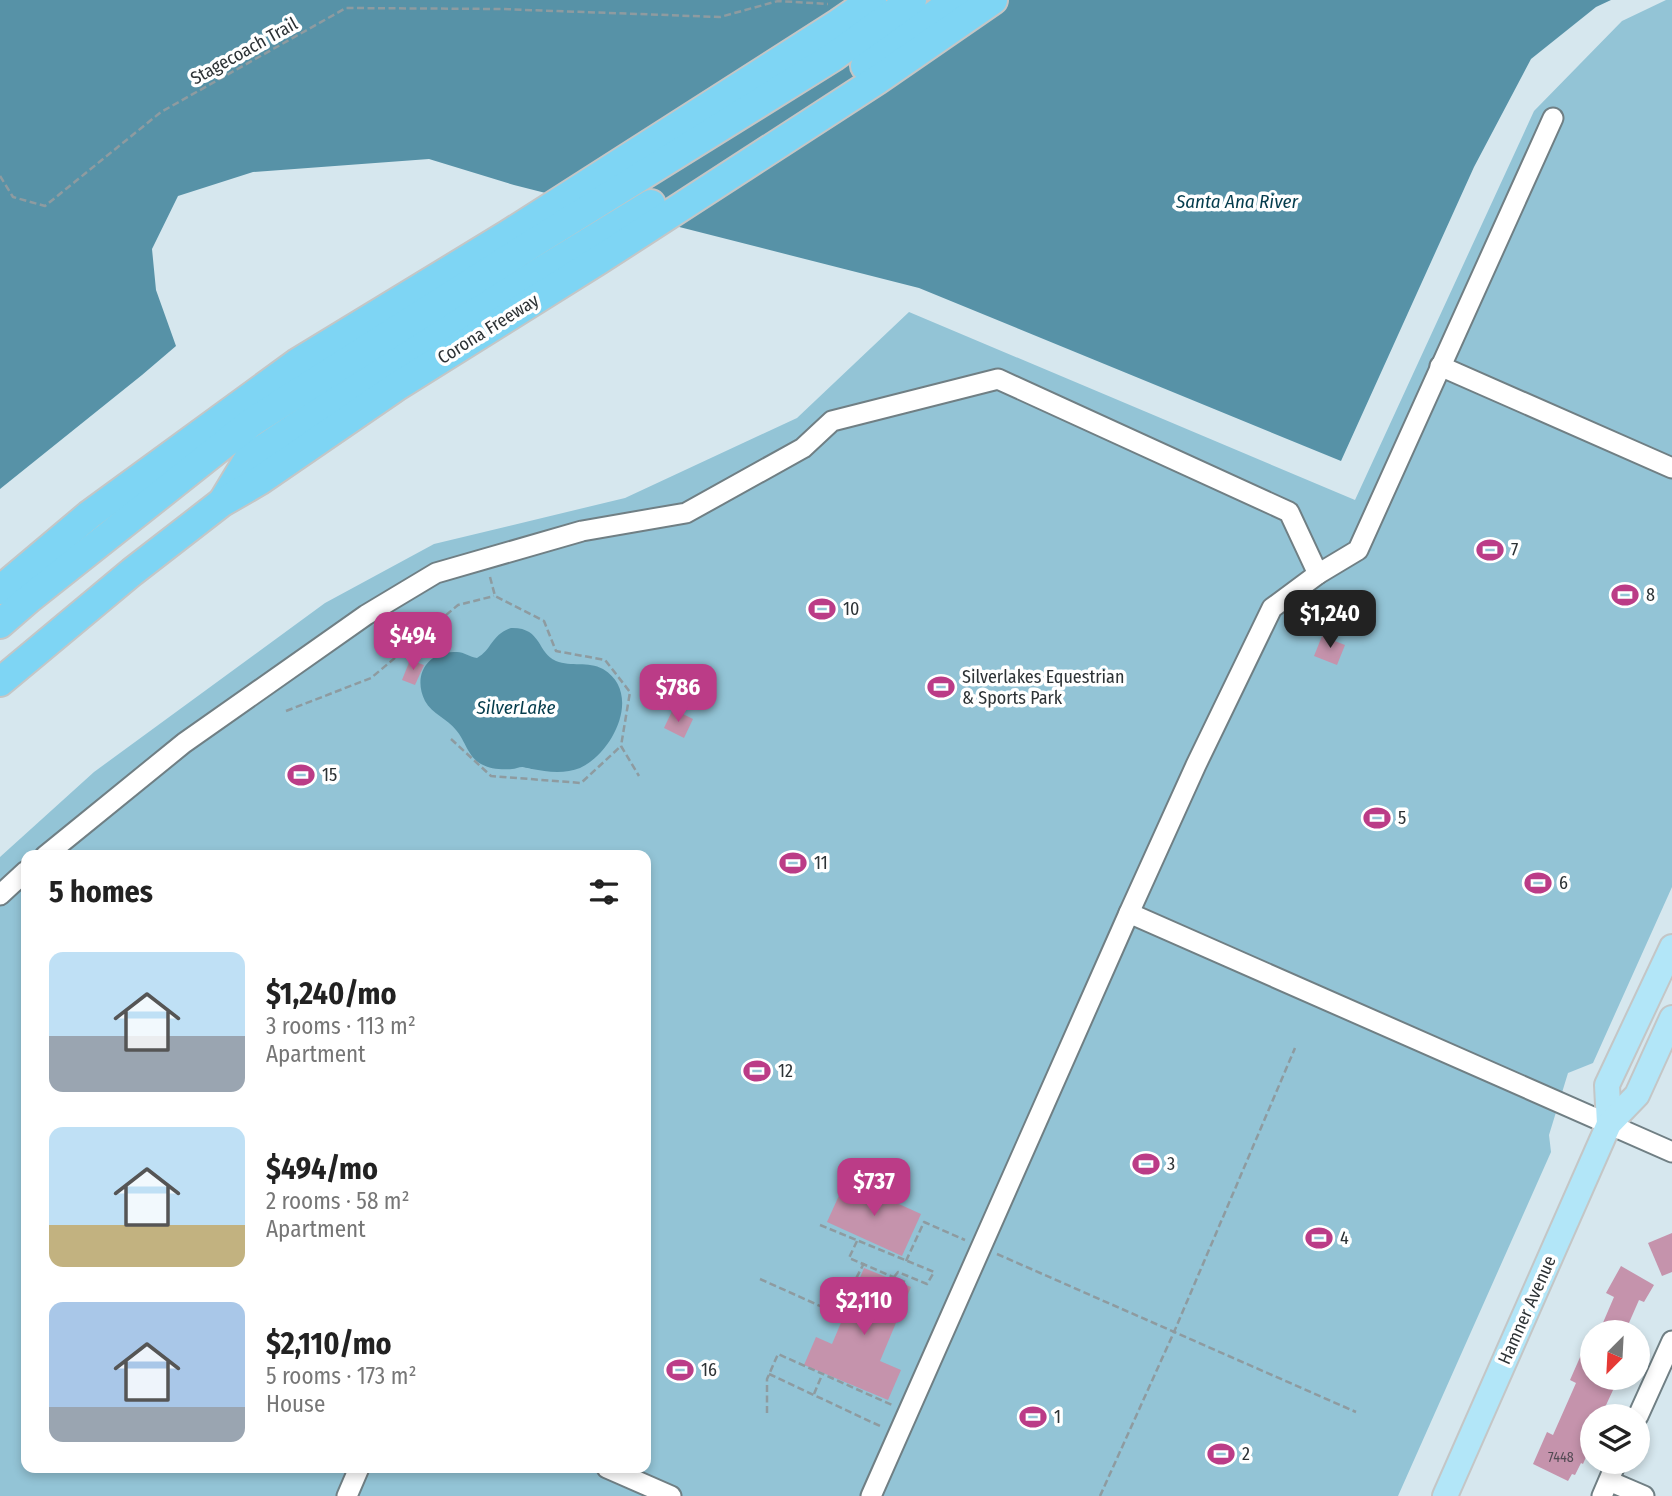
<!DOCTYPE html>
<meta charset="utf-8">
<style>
:root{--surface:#fff;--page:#f2f2f2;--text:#222;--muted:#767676;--accent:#bb3c87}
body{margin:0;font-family:"Fira Sans Condensed",sans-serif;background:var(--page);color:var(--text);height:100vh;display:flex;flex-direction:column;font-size:26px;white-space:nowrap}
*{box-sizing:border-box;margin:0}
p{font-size:23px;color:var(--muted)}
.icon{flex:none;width:38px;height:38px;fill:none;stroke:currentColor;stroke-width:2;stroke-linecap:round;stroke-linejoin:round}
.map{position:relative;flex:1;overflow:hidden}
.sheet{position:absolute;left:21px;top:850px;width:630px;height:623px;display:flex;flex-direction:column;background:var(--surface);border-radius:14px;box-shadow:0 4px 10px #0003}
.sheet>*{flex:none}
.needle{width:46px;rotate:204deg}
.buttons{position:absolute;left:1580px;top:1320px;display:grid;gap:14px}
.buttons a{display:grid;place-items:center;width:70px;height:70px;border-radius:50%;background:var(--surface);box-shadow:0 4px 10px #0003;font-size:35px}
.price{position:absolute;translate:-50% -60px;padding:0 16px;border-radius:14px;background:var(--accent);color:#fff;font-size:23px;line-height:46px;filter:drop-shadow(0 2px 4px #0008)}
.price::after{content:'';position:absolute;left:50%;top:42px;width:21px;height:16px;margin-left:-10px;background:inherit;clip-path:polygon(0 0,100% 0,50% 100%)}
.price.selected{background:#222;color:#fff}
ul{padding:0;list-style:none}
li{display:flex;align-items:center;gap:21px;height:175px;padding:0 28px}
li span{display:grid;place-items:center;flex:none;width:196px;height:140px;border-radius:14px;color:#555}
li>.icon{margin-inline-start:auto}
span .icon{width:84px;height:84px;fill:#fffc;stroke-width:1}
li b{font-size:30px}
h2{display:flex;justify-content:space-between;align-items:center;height:84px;padding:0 28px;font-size:30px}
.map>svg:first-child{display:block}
</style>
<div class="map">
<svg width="1672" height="1496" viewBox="0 0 1672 1496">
<rect width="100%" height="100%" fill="#d6e7ee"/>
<path fill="#93c4d6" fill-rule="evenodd" d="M1666,0h6v887l-79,176 -25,10 -19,62 2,17 -153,344h-1398v-639l94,-85 231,-169 109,-59 191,-46 172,-80 112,-106 446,188 179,-389 88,-90zM26,856h620v612h-620z"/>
<g fill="#5792a7">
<polygon points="0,0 1611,0 1596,7 1531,59 1474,167 1341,461 919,288 514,185 429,159 253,172 178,196 152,249 156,290 176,346 142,375 0,489"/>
<path d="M511,628c31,-1 26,25 45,33 15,6 32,0 47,8 40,24 10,84 -23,99 -15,6 -33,4 -48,1 0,0 -9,-2 -10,-2 -3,0 -7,2 -10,2 -10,1 -22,0 -31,-5 -13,-7 -16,-24 -25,-34 -8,-11 -24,-16 -31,-29 -13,-26 3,-51 32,-49 7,0 13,5 20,6 15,-8 14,-23 34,-30z"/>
</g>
<g fill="#c593ac">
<polygon points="1322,636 1345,645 1337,665 1314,656"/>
<polygon points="410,660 424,665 415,685 402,680"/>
<polygon points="673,709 693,719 684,738 664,728"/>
<polygon points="846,1180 921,1214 902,1256 827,1222"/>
<polygon points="1672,1233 1672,1272 1662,1276 1648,1243"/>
<polygon points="1621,1266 1654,1285 1644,1302 1639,1300 1625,1332 1599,1332 1614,1297 1606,1293"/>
<polygon points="864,1268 911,1287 880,1361 901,1370 888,1400 804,1365 816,1337 832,1344"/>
<polygon points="1592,1330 1592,1377 1619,1377 1601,1416 1592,1416 1592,1443 1583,1464 1581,1463 1575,1475 1572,1474 1568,1481 1533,1464 1547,1432 1553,1435 1576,1383 1570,1380"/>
</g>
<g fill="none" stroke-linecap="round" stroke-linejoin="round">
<g stroke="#707f84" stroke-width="23">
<g id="minor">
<polyline points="1440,366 1672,468"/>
<polyline points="1318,574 1358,550 1553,118"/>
<polyline points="45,856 184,743 366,615 436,573 582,531 686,513 803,448 832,421 998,379 1289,512 1318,574 1272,608 1196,765 1129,913"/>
<polyline points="0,895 26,871"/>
<polyline points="1638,1416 1672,1341"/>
<polyline points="607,1468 671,1496"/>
<polyline points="1609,1481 1644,1496"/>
<polyline points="347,1496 359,1468"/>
<polyline points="871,1496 1129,913 1672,1152"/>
<polyline points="1602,1496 1617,1461"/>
</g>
</g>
<g stroke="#c4c6c6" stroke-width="28">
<g id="major">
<polyline points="1609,1124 1607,1085 1672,947"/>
<polyline points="1445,1496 1609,1124 1637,1095 1672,1018"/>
</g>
</g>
<g stroke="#c4c6c6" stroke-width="32">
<g id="highway">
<polyline points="865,66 955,0"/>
<polyline points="223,501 249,458 415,348 651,204"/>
<polyline points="0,590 89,515 297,363 507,235 839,23 872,0"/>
<polyline points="0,624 30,598 252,422 535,242 833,57 912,0"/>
<polyline points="0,682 132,572 221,503 259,481 396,387 599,260 877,80 993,0"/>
</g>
</g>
<g stroke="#8e9ba0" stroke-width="2.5" stroke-dasharray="7 3.5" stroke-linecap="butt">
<polyline points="0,176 13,197 45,206 161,112 346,8 501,9 720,17 778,1 828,4"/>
<polyline points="490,577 495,596 544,621 556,651 605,660 630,692 621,746 639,776"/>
<polyline points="286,711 371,678 458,605 494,596"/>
<polyline points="451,739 491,776 581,783 621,746"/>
<polyline points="820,1225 934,1272 927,1284 898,1272 894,1277"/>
<polyline points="857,1241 849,1258 905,1282"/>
<polyline points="997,1254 1356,1412"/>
<polyline points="906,1261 924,1222 965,1240"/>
<polyline points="760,1279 838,1314 864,1263"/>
<polyline points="769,1374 880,1426"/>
<polyline points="814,1394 822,1375"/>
<polyline points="767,1413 767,1379 778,1354 892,1405"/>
<polyline points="1100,1496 1174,1332 1295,1048"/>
</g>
<use href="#minor" stroke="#fff" stroke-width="19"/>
<use href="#major" stroke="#b2e6f8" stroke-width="24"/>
<use href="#highway" stroke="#7ed5f4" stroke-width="28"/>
</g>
<defs>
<g id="stadium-bare" transform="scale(2.1)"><path d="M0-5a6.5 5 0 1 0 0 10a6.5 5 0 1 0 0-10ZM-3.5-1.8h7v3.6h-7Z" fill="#bb3c87" stroke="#fff" stroke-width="2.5" paint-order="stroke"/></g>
</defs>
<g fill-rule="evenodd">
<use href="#stadium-bare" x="1490" y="550"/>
<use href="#stadium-bare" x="1625" y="595"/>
<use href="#stadium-bare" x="822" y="609"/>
<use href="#stadium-bare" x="941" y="687"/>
<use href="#stadium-bare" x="301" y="775"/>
<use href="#stadium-bare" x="1377" y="818"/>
<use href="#stadium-bare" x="793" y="863"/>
<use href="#stadium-bare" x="1538" y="883"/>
<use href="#stadium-bare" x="757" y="1071"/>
<use href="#stadium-bare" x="1146" y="1164"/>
<use href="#stadium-bare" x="1319" y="1238"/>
<use href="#stadium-bare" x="680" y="1370"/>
<use href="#stadium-bare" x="1033" y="1417"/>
<use href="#stadium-bare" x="1221" y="1454"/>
</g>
<g text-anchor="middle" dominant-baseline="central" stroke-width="7" stroke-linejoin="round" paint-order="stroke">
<g font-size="14" fill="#524a53">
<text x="1561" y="1457">7448</text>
</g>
<g font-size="18" fill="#2c3235" stroke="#fff">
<text transform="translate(244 51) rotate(-29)">Stagecoach Trail</text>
<text transform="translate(488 329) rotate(-32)">Corona Freeway</text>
<text transform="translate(1527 1310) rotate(-66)">Hamner Avenue</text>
</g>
<g font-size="18" fill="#2c3235" stroke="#fff" text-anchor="start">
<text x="1511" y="550">7</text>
<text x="1646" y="595">8</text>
<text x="843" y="609">10</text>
<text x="962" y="677">Silverlakes Equestrian<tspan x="962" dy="21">&amp; Sports Park</tspan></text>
<text x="322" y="775">15</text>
<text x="1398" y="818">5</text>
<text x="814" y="863">11</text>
<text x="1559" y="883">6</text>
<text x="778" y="1071">12</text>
<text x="1167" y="1164">3</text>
<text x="1340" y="1238">4</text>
<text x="701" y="1370">16</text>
<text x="1054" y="1417">1</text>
<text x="1242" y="1454">2</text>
</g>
<g font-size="19" font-style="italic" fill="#043c4c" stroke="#fff">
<text x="1237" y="201">Santa Ana River</text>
<text x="516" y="707">SilverLake</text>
</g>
</g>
</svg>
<div class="buttons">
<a><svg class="needle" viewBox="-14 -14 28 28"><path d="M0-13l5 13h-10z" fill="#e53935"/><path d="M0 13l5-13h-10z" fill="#767676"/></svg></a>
<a><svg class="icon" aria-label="layers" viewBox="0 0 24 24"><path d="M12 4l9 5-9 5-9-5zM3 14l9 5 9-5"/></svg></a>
</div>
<b class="price selected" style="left:1330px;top:650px">$1,240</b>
<b class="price" style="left:413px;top:672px">$494</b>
<b class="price" style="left:678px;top:724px">$786</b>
<b class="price" style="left:874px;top:1218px">$737</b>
<b class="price" style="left:864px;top:1337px">$2,110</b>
<section class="sheet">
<h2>5 homes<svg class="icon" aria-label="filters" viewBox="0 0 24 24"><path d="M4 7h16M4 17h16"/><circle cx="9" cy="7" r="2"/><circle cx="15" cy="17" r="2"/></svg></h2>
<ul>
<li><span style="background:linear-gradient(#bfe0f5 60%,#9aa5b1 0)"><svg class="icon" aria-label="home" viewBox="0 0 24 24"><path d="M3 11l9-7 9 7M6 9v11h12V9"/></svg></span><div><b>$1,240/mo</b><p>3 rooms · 113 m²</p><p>Apartment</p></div></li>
<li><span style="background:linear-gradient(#bfe0f5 70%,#c2b280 0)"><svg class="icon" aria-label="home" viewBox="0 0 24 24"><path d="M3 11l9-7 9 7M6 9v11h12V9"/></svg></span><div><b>$494/mo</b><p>2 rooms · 58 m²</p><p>Apartment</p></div></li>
<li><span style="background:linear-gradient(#a9c7e8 75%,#9aa5b1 0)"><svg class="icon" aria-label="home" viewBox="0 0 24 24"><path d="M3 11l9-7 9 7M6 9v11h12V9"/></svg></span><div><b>$2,110/mo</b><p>5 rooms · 173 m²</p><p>House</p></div></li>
</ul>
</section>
</div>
